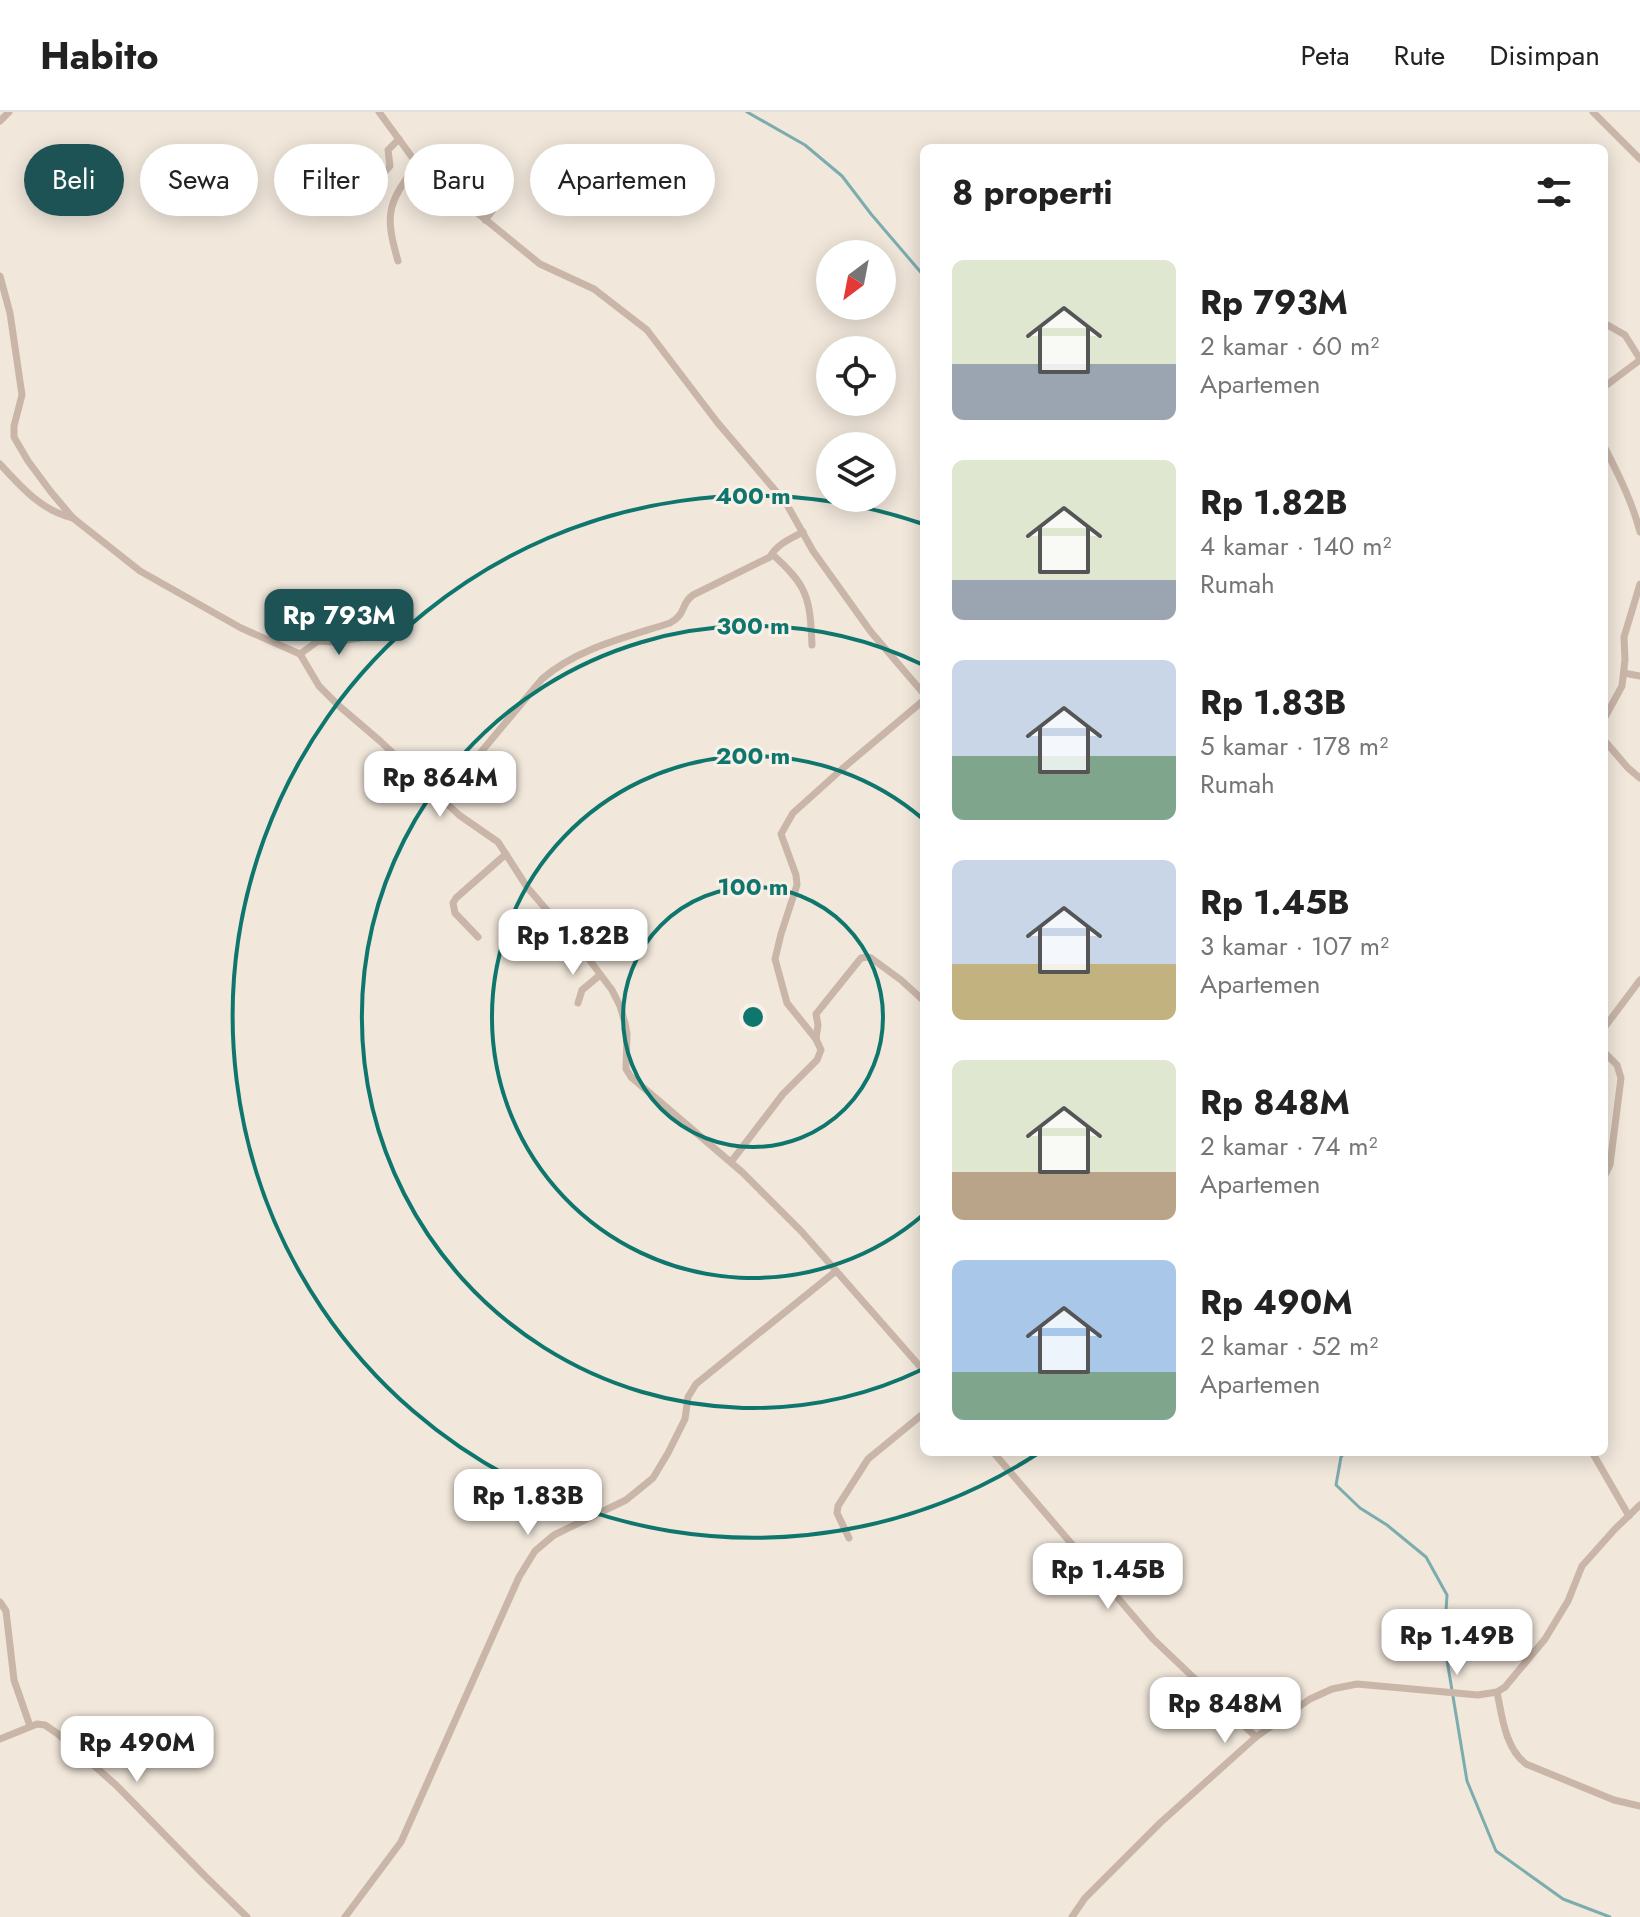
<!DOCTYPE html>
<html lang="id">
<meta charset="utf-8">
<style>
:root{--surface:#fff;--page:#f6f6f6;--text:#222;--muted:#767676;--line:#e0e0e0;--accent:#1e5356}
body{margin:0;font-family:Jost,sans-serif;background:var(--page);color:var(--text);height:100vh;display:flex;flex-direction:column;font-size:30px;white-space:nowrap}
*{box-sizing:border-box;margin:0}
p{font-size:26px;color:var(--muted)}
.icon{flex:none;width:44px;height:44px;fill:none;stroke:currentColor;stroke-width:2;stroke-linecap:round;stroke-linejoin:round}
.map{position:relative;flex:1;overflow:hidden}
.panel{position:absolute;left:920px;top:32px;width:688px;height:1312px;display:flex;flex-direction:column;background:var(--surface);border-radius:12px;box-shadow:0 4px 20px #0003}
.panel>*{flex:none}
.hud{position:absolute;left:24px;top:32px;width:760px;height:72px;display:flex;gap:16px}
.needle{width:52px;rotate:212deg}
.controls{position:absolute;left:816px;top:128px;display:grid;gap:16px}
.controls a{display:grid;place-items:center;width:80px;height:80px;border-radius:50%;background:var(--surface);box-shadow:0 4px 20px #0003;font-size:40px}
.price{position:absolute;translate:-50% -68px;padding:0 18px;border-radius:16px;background:#fff;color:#222;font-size:26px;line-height:52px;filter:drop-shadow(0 2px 4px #0008)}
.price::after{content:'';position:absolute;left:50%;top:48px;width:24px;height:18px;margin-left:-12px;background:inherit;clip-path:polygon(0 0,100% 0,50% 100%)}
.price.active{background:var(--accent);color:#fff}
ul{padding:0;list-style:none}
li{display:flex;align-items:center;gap:24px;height:200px;padding:0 32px}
li span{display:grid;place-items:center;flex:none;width:224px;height:160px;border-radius:12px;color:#555}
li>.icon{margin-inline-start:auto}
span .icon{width:96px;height:96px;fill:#fffc;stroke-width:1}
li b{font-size:34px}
h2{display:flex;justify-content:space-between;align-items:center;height:96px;padding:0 32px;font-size:34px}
.pill{padding:0 28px;border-radius:36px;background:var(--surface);box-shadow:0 4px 20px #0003;font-size:28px;line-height:72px}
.pill.active{background:var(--accent);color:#fff}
header{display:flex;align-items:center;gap:48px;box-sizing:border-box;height:112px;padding:0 40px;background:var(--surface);border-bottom:2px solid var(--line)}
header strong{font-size:38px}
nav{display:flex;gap:44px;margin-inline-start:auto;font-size:28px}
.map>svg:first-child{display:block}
</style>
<header>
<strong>Habito</strong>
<nav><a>Peta</a><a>Rute</a><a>Disimpan</a></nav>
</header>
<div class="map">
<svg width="1640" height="1805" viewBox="0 0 1640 1805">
<rect width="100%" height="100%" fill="#f1e7db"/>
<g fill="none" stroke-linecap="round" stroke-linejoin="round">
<g stroke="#7bacae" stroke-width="3">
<polyline points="747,0 805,33 842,64 871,102 924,164"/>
<polyline points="1345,1340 1341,1345 1336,1373 1360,1396 1387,1413 1426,1445 1447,1483 1444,1530 1467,1669 1496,1739 1563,1787 1610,1805"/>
</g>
<g stroke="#c9b6a8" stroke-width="7">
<path d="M379,0l38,52c-29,39 -33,49 -19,97"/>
<polyline points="1593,0 1640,47"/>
<polyline points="0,9 9,0"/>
<polyline points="417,52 540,152 594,177 647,218 717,310 786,391 813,439 871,520 924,582"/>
<polyline points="372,74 390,54 388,38 399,27"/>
<polyline points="485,108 502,86"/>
<polyline points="0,164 10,201 22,283 14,314 14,325 28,349 51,380 73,406 140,459 241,516 300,542 319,574 338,593 380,629 459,703 498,730 527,775 588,846 612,878 620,894 625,911 627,922 626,957 631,965 742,1060 802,1120 924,1259"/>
<polyline points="1604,211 1625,223 1640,247"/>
<polyline points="1604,275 1640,248"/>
<path d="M1604,334c14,28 28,55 36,86"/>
<path d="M0,352c21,23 42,47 73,54"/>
<path d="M772,442c36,32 38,44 40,91"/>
<polyline points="300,542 318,529 334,530 366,525"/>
<polyline points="1624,561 1640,564"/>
<polyline points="1604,607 1622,574 1625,548 1624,525 1640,472"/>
<polyline points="1604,628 1628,656 1640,666"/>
<path d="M441,688l101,-121c36,-31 85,-42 128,-56 17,-9 10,-19 23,-28l77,-38c7,-13 20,-18 33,-25"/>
<polyline points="478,825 455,801 453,791 456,786 506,742"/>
<polyline points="578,891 582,878 600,863"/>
<polyline points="1604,916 1640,868"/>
<polyline points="816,927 818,913 816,902 861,846 867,845 871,846 901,868 924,889"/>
<polyline points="1604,940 1617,953 1621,966 1610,1053 1604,1065"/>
<polyline points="731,1050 783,982 817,948 821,938 816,927 787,891 775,847 781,822 797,773 796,763 781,722 793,701 842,657 924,588"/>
<polyline points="993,1340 1153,1527 1256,1625"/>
<polyline points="1592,1340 1629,1404"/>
<polyline points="849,1426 837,1401 838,1394 868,1347 924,1301"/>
<polyline points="0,1490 6,1499 14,1568 30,1614"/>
<path d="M1497,1580c5,24 8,56 29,72l88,36 26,6"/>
<polyline points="0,1627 37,1612 45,1613 58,1622 116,1673 205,1764 247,1805"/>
<polyline points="345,1805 401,1730 519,1465 535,1439 554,1423 626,1388 653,1366 668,1341 685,1307 688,1285 696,1272 836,1159"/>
<polyline points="1072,1805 1085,1786 1160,1711 1256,1625 1310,1587 1332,1577 1357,1572 1478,1583 1497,1580 1505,1575 1545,1527 1568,1489 1582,1454 1615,1417 1640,1393"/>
</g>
</g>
<g fill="none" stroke="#0f766e" stroke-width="4">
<circle cx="753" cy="905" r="130"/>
<path d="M923 1103A261 261 0 1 1 923 707"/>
<path d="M921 1258A391 391 0 1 1 921 552"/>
<path d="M1037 1342A521 521 0 1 1 923 412"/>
</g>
<circle cx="753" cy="905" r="12" fill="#0f766e" stroke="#f9f1e8" stroke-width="4"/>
<g font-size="24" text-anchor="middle" font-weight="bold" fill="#0f766e" stroke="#f9f1e8" stroke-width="6" stroke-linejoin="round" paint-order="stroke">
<text x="753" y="392">400 m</text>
<text x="753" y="522">300 m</text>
<text x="753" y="652">200 m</text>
<text x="753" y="783">100 m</text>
</g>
</svg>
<div class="controls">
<a><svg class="needle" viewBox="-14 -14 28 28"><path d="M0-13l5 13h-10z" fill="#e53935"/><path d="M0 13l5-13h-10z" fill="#767676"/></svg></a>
<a><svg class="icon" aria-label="locate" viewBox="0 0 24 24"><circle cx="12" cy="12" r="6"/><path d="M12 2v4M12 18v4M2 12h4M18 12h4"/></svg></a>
<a><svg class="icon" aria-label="layers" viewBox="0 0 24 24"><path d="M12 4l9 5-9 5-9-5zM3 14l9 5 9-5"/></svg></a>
</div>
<b class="price active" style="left:339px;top:545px">Rp 793M</b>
<b class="price" style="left:440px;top:707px">Rp 864M</b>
<b class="price" style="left:573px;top:865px">Rp 1.82B</b>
<b class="price" style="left:528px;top:1425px">Rp 1.83B</b>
<b class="price" style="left:1108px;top:1499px">Rp 1.45B</b>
<b class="price" style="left:1457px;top:1565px">Rp 1.49B</b>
<b class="price" style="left:1225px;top:1633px">Rp 848M</b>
<b class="price" style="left:137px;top:1672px">Rp 490M</b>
<div class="hud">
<a class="pill active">Beli</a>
<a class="pill">Sewa</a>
<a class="pill">Filter</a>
<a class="pill">Baru</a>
<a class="pill">Apartemen</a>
</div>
<section class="panel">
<h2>8 properti<svg class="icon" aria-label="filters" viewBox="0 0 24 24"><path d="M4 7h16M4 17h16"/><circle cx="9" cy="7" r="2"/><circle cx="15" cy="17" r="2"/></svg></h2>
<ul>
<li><span style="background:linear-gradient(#dfe7d0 65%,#9aa5b1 0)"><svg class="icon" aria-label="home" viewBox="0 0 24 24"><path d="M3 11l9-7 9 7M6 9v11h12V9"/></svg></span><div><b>Rp 793M</b><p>2 kamar · 60 m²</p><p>Apartemen</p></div></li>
<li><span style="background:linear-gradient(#dfe7d0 75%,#9aa5b1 0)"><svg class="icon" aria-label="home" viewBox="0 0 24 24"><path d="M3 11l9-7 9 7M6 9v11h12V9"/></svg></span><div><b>Rp 1.82B</b><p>4 kamar · 140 m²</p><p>Rumah</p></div></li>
<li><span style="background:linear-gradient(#c9d6e8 60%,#7fa58c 0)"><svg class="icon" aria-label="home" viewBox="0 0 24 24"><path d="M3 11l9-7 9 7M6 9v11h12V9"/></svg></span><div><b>Rp 1.83B</b><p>5 kamar · 178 m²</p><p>Rumah</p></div></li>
<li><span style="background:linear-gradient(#c9d6e8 65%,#c2b280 0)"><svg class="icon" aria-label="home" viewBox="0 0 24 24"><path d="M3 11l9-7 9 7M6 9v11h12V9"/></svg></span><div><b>Rp 1.45B</b><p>3 kamar · 107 m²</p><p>Apartemen</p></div></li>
<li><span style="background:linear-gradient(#dfe7d0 70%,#b9a48a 0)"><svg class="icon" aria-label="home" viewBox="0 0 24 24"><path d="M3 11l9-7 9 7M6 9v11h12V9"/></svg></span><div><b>Rp 848M</b><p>2 kamar · 74 m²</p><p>Apartemen</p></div></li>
<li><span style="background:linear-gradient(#a9c7e8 70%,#7fa58c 0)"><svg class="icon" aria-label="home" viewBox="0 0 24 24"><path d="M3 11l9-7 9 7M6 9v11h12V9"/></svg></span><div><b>Rp 490M</b><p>2 kamar · 52 m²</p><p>Apartemen</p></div></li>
</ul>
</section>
</div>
